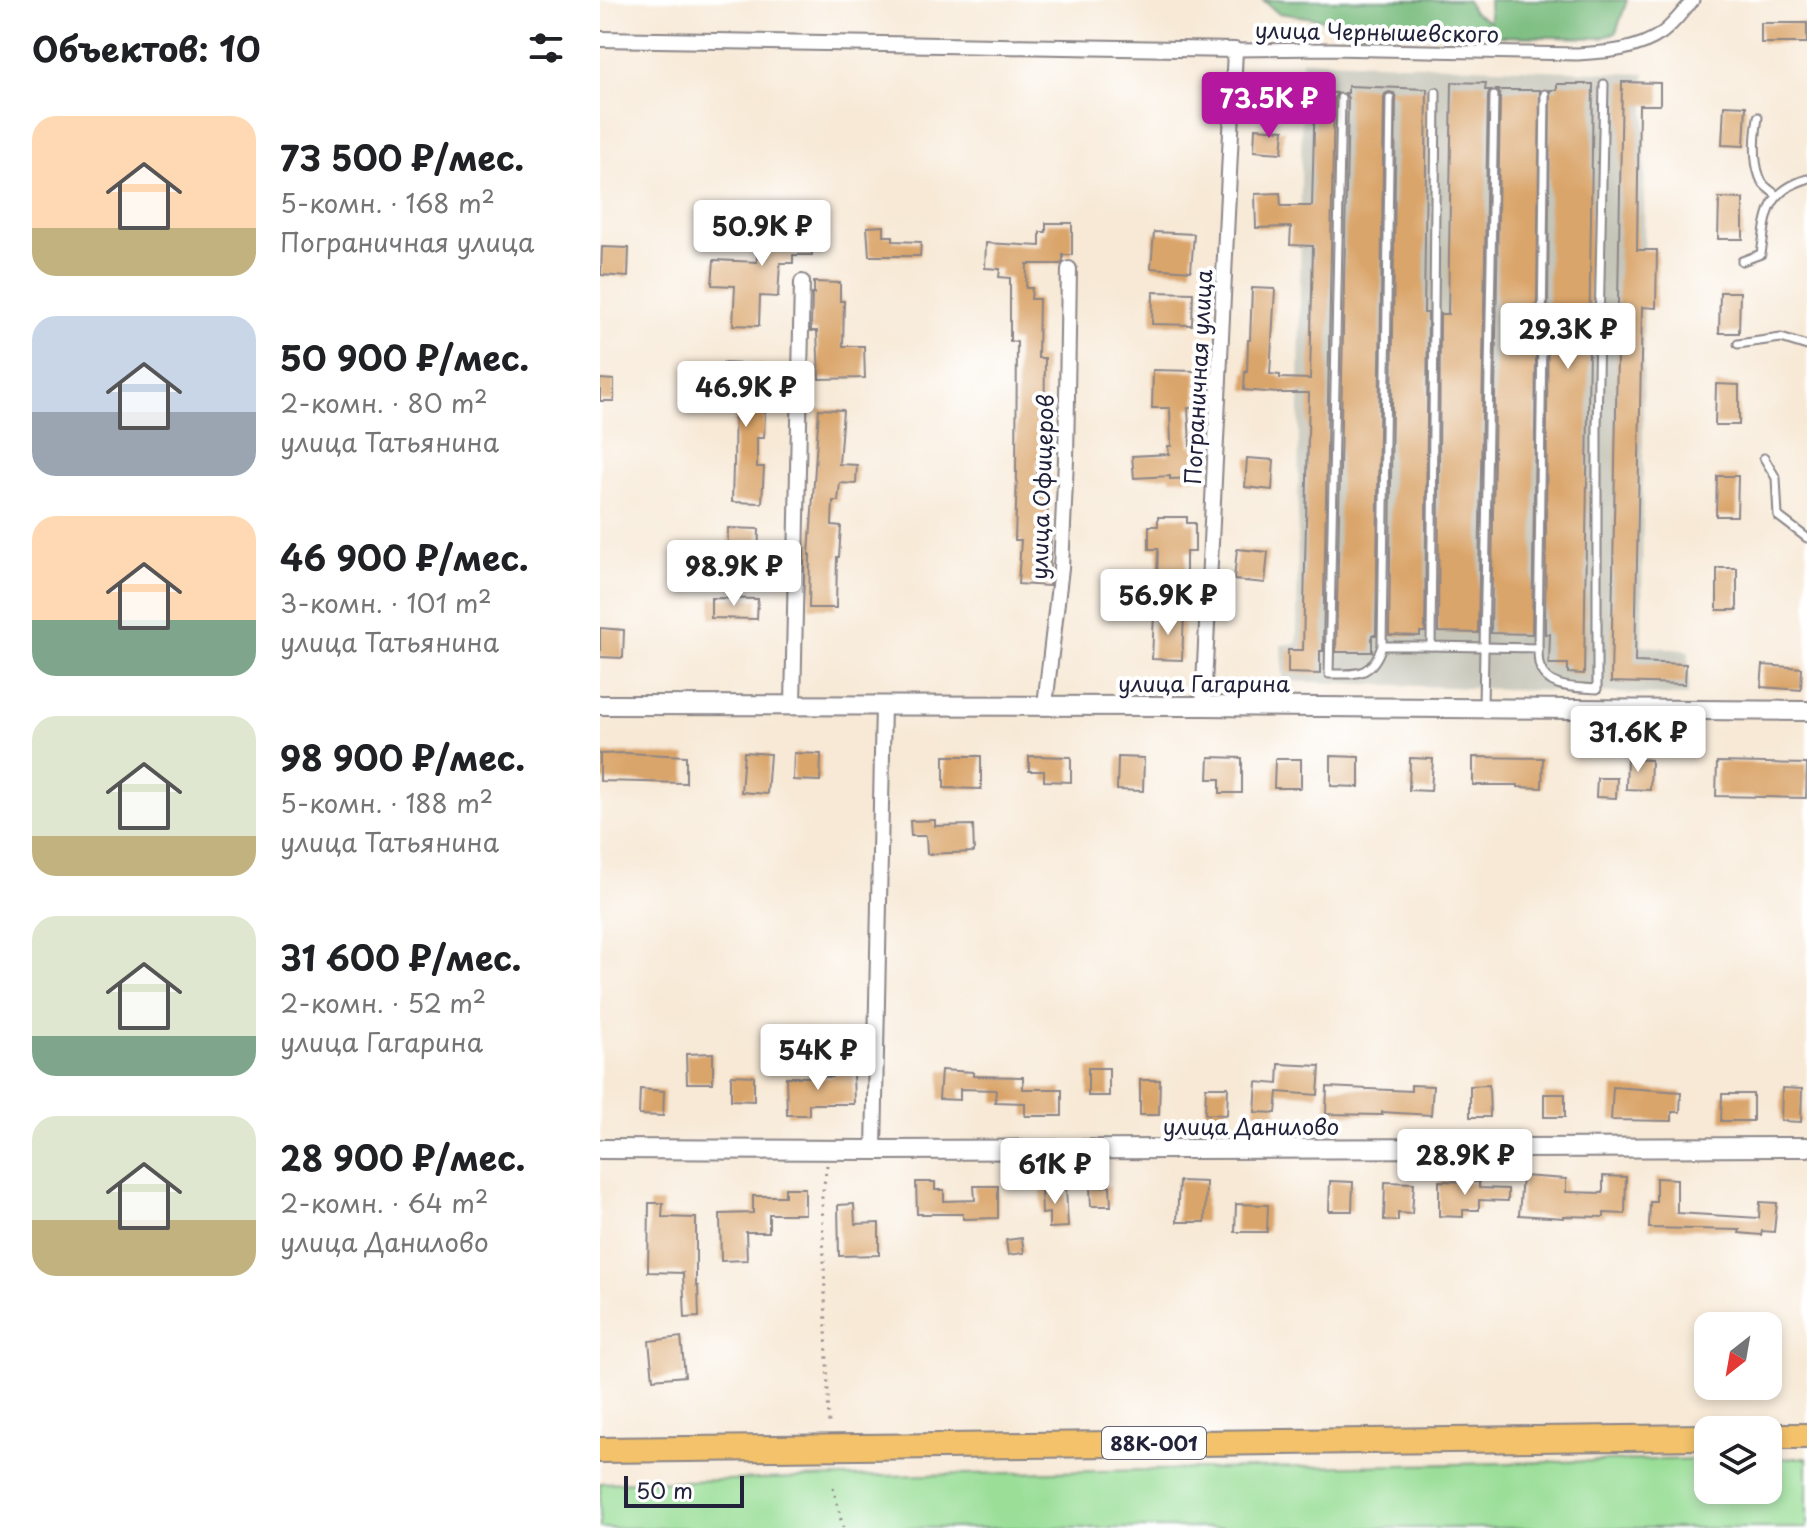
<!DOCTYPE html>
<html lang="ru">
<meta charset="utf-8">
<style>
:root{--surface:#fff;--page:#f2f2f2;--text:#202124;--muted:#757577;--accent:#b5179e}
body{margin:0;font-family:"Playpen Sans",sans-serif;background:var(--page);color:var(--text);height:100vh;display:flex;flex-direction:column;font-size:30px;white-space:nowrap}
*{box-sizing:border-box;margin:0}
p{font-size:26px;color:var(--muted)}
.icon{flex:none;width:44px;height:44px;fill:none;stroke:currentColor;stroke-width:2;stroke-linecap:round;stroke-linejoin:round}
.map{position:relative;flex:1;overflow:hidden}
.drawer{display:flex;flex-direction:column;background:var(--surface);width:600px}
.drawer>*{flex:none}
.needle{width:52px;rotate:211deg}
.buttons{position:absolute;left:1094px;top:1312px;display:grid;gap:16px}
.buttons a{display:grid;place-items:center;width:88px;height:88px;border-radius:16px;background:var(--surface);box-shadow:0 4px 12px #0003;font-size:40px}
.scale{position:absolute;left:24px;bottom:20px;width:120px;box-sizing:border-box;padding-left:8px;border:4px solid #22223b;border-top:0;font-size:22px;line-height:28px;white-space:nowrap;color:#22223b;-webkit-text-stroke:6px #fff;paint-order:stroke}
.price{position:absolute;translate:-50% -68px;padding:0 18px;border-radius:8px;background:#fff;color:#222;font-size:26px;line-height:52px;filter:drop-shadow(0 2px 4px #0008)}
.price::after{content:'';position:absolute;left:50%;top:48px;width:24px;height:18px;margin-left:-12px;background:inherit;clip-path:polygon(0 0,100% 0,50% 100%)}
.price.on{background:var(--accent);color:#fff}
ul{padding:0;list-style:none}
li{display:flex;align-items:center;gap:24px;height:200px;padding:0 32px}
li span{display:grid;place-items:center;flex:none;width:224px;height:160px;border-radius:24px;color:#555}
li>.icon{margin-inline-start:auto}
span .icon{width:96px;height:96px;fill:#fffc;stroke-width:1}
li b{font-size:34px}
h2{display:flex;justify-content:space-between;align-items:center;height:96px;padding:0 32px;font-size:34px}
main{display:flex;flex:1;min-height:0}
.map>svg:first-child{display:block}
</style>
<main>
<section class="drawer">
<h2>Объектов: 10<svg class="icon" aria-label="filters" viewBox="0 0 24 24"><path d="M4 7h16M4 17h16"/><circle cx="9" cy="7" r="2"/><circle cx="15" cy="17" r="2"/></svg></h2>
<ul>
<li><span style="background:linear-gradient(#ffd9b3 70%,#c2b280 0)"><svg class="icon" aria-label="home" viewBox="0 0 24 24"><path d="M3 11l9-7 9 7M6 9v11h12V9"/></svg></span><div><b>73 500 ₽/мес.</b><p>5-комн. · 168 m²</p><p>Пограничная улица</p></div></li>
<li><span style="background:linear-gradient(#c9d6e8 60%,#9aa5b1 0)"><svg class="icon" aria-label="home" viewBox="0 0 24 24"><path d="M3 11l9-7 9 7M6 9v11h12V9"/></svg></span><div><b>50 900 ₽/мес.</b><p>2-комн. · 80 m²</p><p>улица Татьянина</p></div></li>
<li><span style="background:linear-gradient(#ffd9b3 65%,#7fa58c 0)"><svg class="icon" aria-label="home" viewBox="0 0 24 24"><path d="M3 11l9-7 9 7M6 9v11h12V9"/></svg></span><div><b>46 900 ₽/мес.</b><p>3-комн. · 101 m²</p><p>улица Татьянина</p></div></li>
<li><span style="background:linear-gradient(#dfe7d0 75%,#c2b280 0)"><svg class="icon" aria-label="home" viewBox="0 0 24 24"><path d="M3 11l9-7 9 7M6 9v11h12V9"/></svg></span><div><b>98 900 ₽/мес.</b><p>5-комн. · 188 m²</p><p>улица Татьянина</p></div></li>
<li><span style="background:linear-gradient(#dfe7d0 75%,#7fa58c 0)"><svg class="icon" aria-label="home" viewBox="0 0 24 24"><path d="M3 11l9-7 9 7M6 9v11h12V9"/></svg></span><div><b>31 600 ₽/мес.</b><p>2-комн. · 52 m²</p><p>улица Гагарина</p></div></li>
<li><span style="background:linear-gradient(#dfe7d0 65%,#c2b280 0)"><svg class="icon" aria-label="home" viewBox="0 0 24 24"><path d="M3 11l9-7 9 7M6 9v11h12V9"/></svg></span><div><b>28 900 ₽/мес.</b><p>2-комн. · 64 m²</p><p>улица Данилово</p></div></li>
</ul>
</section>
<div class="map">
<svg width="1207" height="1528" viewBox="0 0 1207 1528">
<rect width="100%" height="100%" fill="#fff"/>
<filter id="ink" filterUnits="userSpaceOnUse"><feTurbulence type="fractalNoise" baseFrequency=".0125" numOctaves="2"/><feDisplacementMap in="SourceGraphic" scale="16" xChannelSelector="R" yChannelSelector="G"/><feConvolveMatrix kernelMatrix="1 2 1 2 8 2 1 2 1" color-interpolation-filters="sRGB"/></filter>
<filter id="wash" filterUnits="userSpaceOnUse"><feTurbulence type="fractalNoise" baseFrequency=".006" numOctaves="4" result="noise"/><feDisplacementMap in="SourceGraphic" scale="32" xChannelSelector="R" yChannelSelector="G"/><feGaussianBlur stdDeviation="1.8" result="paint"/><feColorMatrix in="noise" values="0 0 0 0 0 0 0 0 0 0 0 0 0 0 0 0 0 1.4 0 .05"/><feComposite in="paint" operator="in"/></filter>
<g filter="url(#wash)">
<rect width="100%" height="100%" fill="#f7e9d6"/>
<polygon fill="#c5c5b8" points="702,60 1045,74 1042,645 1089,651 1088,696 683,681 681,645 697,643"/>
<polygon fill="#9ade97" stroke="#5e8069" stroke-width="2" points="1168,1458 1207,1458 1207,1528 0,1528 0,1483 451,1472 1108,1459 1108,1490 1168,1490"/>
<polygon fill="#7bbd80" stroke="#4e705e" stroke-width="2" points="663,0 867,0 872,11 890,22 889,0 1027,0 1016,33 1001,38 749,33 721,19 678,13"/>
<g id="blocks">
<g fill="#daa56b">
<rect x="1161" y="23" width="46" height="20"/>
<polygon points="852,82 886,83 885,90 893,90 889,92 888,96 878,633 838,632 840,314 848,314"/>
<polygon points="1022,82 1060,83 1060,105 1039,105 1037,250 1057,250 1056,308 1042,307 1035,662 1086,664 1085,684 1011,682"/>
<polygon points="957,84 993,84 984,674 968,673 968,664 949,664 950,634 945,634 950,90 957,90"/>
<polygon points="748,86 827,89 824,313 828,313 825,632 820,632 820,636 789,635 796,98 794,93 789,92 785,94 784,98 776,635 772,635 772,652 736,652 748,98 745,93 748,93"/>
<polygon points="895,90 940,90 932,634 891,633 900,96 899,92"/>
<polygon points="715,92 737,93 734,98 723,651 720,651 720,674 688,673 688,650 703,650 709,393 678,393 644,390 645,372 647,372 648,340 650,340 652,288 675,289 670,374 680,375 680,378 710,379 713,246 690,245 691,227 656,228 655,194 680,193 681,206 712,206"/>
<polygon points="1124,105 1146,106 1144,146 1122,145"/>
<polygon points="655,128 684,130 682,153 654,151"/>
<polygon points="1119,198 1143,199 1143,239 1118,239"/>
<polygon points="165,216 189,216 190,230 211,230 212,255 193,255 193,263 180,263 178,297 160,296 159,326 133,325 135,286 112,285 114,260 157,262 156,228 165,228"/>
<polygon points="446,223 472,223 472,255 463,255 463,261 461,264 427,264 426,288 432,288 431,299 439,299 438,358 445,358 444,436 451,436 451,461 437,461 437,488 438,497 448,497 447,538 451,538 449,586 418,584 421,540 415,540 417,472 416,472 417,342 410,341 410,278 399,277 400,269 385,268 386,243 440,246 440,232 446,232"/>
<polygon points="284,226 284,236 293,236 293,241 321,242 320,256 269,256 267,227"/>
<polygon points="554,232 594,234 591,271 551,268"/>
<polygon points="2,247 29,248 28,277 1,275"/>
<polygon points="214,282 240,283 240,301 244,301 243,346 264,346 265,378 219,379 217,331 211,331 212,294 214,294"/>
<polygon points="553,292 593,293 592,325 552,324"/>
<polygon points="1120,292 1140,292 1139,333 1119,333"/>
<polygon points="123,363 163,365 161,412 165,412 164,438 157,438 157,467 164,467 162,503 132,502 133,466 134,466 135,390 121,389"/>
<polygon points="553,370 596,371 596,408 588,408 590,446 596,445 597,478 570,479 570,476 534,478 532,456 569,454 568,446 571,446 570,408 552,408"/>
<polygon points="0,379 14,380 14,401 0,401"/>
<polygon points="1116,384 1139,385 1139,425 1115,425"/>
<polygon points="219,409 243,410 239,464 257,465 256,484 240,483 238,501 233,501 232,525 241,526 239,557 237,557 236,608 209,608 210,555 209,555"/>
<polygon points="647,458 674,460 672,490 645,487"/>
<polygon points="1117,476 1138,476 1137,516 1116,516"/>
<polygon points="558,517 587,517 587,523 595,523 595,552 586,552 586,579 557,578 558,549 549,549 549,526 558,526"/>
<polygon points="128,528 159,529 158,567 127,566"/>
<polygon points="637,549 668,552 665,583 634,580"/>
<rect x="1117" y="568" width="20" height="42"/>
<polygon points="111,598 158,599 157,619 111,618"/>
<polygon points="554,613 584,615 582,660 552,659"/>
<polygon points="0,628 24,630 23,658 0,657"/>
<polygon points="1163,665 1202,668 1201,690 1161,687"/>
<polygon points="144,752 170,754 167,794 141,792"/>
<polygon points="26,753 86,756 86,783 0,781 0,754"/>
<polygon points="194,753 221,754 220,781 193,780"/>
<polygon points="344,756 381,756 381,789 344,788"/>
<polygon points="429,756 471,757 471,782 444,781 444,771 429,771"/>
<polygon points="731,756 759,757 759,787 731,786"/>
<polygon points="518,757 544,758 543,791 517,790"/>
<polygon points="609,757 642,758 642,793 620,793 620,779 608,779"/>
<polygon points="873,757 943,758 942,788 918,787 918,785 873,785"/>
<polygon points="810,758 833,759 831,791 809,790"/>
<polygon points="675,759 701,759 701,788 674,788"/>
<polygon points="1027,759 1051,760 1050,790 1026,789"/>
<polygon points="1117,762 1207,764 1206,798 1116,796"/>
<polygon points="997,778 1017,778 1016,798 996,797"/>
<polygon points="335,820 335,826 373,825 374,852 327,854 326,836 311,836 310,821"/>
<polygon points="113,1053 113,1083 87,1083 86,1054"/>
<polygon points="679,1064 720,1066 718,1095 678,1092 676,1113 655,1112 657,1082 678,1084"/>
<rect x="488" y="1068" width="21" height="28"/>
<polygon points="341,1070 373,1072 373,1076 423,1077 423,1089 462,1089 462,1116 425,1116 425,1103 395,1102 396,1090 360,1089 360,1100 339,1099"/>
<polygon points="232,1073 253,1073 254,1104 209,1104 209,1115 187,1115 186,1077 232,1077"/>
<polygon points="131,1075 154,1076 154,1101 131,1100"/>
<polygon points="540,1080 560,1080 559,1115 540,1115"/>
<polygon points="811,1085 833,1086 831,1115 782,1112 782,1115 726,1114 727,1087 811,1091"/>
<polygon points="889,1085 890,1117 870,1117 870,1086"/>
<polygon points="606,1087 628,1087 627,1115 605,1114"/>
<polygon points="1013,1087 1081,1092 1080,1112 1072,1112 1072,1121 1011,1120"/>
<polygon points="1182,1088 1202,1089 1201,1122 1181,1121"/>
<polygon points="40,1089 64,1091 63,1116 39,1115"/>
<rect x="944" y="1094" width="21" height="23"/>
<polygon points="1122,1094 1153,1094 1153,1121 1121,1121"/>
<polygon points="922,1176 966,1179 966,1192 1003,1193 1003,1176 1026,1177 1025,1214 1004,1213 1004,1217 964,1216 964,1218 919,1215"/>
<polygon points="1056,1178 1077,1179 1077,1213 1159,1218 1160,1202 1177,1203 1174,1232 1162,1231 1161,1235 1139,1233 1140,1230 1049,1228 1050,1202 1056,1202"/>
<polygon points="579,1181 606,1182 605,1222 577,1222"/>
<polygon points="730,1181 753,1182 752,1211 729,1211"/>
<polygon points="839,1181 879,1182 879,1188 908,1189 908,1201 879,1200 879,1210 863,1210 863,1217 839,1216"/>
<polygon points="316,1182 335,1182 335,1190 344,1190 344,1201 375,1200 374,1186 398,1186 398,1218 363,1219 363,1214 317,1214"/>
<polygon points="785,1182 814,1183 812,1214 798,1213 798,1221 784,1220"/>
<polygon points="510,1186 511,1206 491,1206 490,1187"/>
<polygon points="466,1187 468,1227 449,1228 449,1213 442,1214 441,1188"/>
<polygon points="185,1188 205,1188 205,1214 169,1214 169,1232 146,1232 147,1260 121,1261 120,1214 153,1213 153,1196 185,1196"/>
<polygon points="49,1203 63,1203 62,1217 96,1218 96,1286 98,1286 99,1317 85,1318 83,1273 48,1272"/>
<polygon points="254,1204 255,1224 279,1223 279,1255 239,1256 238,1205"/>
<polygon points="636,1204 668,1205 667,1232 635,1232"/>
<polygon points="422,1238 424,1253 408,1255 406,1240"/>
<polygon points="81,1337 85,1376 53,1379 49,1341"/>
</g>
</g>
</g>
<g filter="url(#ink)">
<use href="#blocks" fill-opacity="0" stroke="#8c8688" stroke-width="2"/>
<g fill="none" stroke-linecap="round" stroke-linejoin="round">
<g stroke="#8c8688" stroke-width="11">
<g id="service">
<polyline points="836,92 831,646 938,648 945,94"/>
<path d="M741,98l-12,576c29,0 42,3 53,-28"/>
<polyline points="790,98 782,646 831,646"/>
<path d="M1158,117c-3,19 -6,46 4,65 3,5 10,9 14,13"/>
<path d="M1142,261l19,-7c6,-37 4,-62 46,-75"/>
<polyline points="1138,344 1181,338 1207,346"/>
<polyline points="1164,458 1176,478 1178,516 1207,538"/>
<path d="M938,648c0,5 0,14 2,19 8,23 37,20 57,22v-261l7,-344"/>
<polyline points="883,706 894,96"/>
</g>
</g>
<g stroke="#8c8688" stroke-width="15">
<path id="pedestrian" d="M635,50l96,-1 245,5c30,-2 60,-3 86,-21 12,-9 21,-22 31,-33"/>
</g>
<g stroke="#8c8688" stroke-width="18">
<g id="minor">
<polyline points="0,39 635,50 603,706"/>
<polyline points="193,705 202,282"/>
<polyline points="445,705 461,568 466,460 469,269"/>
<polyline points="274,1150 283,705"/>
</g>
</g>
<g stroke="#8c8688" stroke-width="22">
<g id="tertiary">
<polyline points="0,705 603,706 1207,711"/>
<polyline points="0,1149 274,1150 1207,1147"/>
</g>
</g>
<g stroke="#8c8688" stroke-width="28">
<g id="primary">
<polyline points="1168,1436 1207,1436"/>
<polyline points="0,1450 1108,1437"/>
</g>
</g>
<g stroke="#8c8688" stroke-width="3" stroke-dasharray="2 6" stroke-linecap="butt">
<polyline points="227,1165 222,1197 229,1426"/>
<polyline points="233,1487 243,1528"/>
</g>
<use href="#service" stroke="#fff" stroke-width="7"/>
<use href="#pedestrian" stroke="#fff" stroke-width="11"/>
<use href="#minor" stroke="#fff" stroke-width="14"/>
<use href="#tertiary" stroke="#fff" stroke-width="18"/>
<use href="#primary" stroke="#f3c26a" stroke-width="24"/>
</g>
</g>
<g text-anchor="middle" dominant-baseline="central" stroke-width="8" stroke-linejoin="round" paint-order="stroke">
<rect fill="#fff" stroke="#646476" stroke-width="2" x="502" y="1427" width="104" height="32" rx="6"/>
<g font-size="20" font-weight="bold" fill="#22223b">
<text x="554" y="1443">88К-001</text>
</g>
<g font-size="22" fill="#22223b" stroke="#fff">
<text transform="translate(777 31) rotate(1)">улица Чернышевского</text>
<text transform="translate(597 377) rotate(-87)">Пограничная улица</text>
<text transform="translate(441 487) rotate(-88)">улица Офицеров</text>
<text x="604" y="682">улица Гагарина</text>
<text x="651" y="1125">улица Данилово</text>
</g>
</g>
</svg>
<div class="buttons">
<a><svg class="needle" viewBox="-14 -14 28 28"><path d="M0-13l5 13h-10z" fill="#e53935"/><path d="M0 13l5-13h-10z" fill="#757577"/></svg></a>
<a><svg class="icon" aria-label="layers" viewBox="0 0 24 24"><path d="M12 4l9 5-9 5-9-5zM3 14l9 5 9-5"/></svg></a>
</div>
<div class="scale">50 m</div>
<b class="price on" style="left:669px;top:140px">73.5K ₽</b>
<b class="price" style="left:162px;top:268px">50.9K ₽</b>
<b class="price" style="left:968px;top:371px">29.3K ₽</b>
<b class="price" style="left:146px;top:429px">46.9K ₽</b>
<b class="price" style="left:134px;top:608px">98.9K ₽</b>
<b class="price" style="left:568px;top:637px">56.9K ₽</b>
<b class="price" style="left:1038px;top:774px">31.6K ₽</b>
<b class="price" style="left:218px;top:1092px">54K ₽</b>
<b class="price" style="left:865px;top:1197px">28.9K ₽</b>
<b class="price" style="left:455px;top:1206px">61K ₽</b>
</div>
</main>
